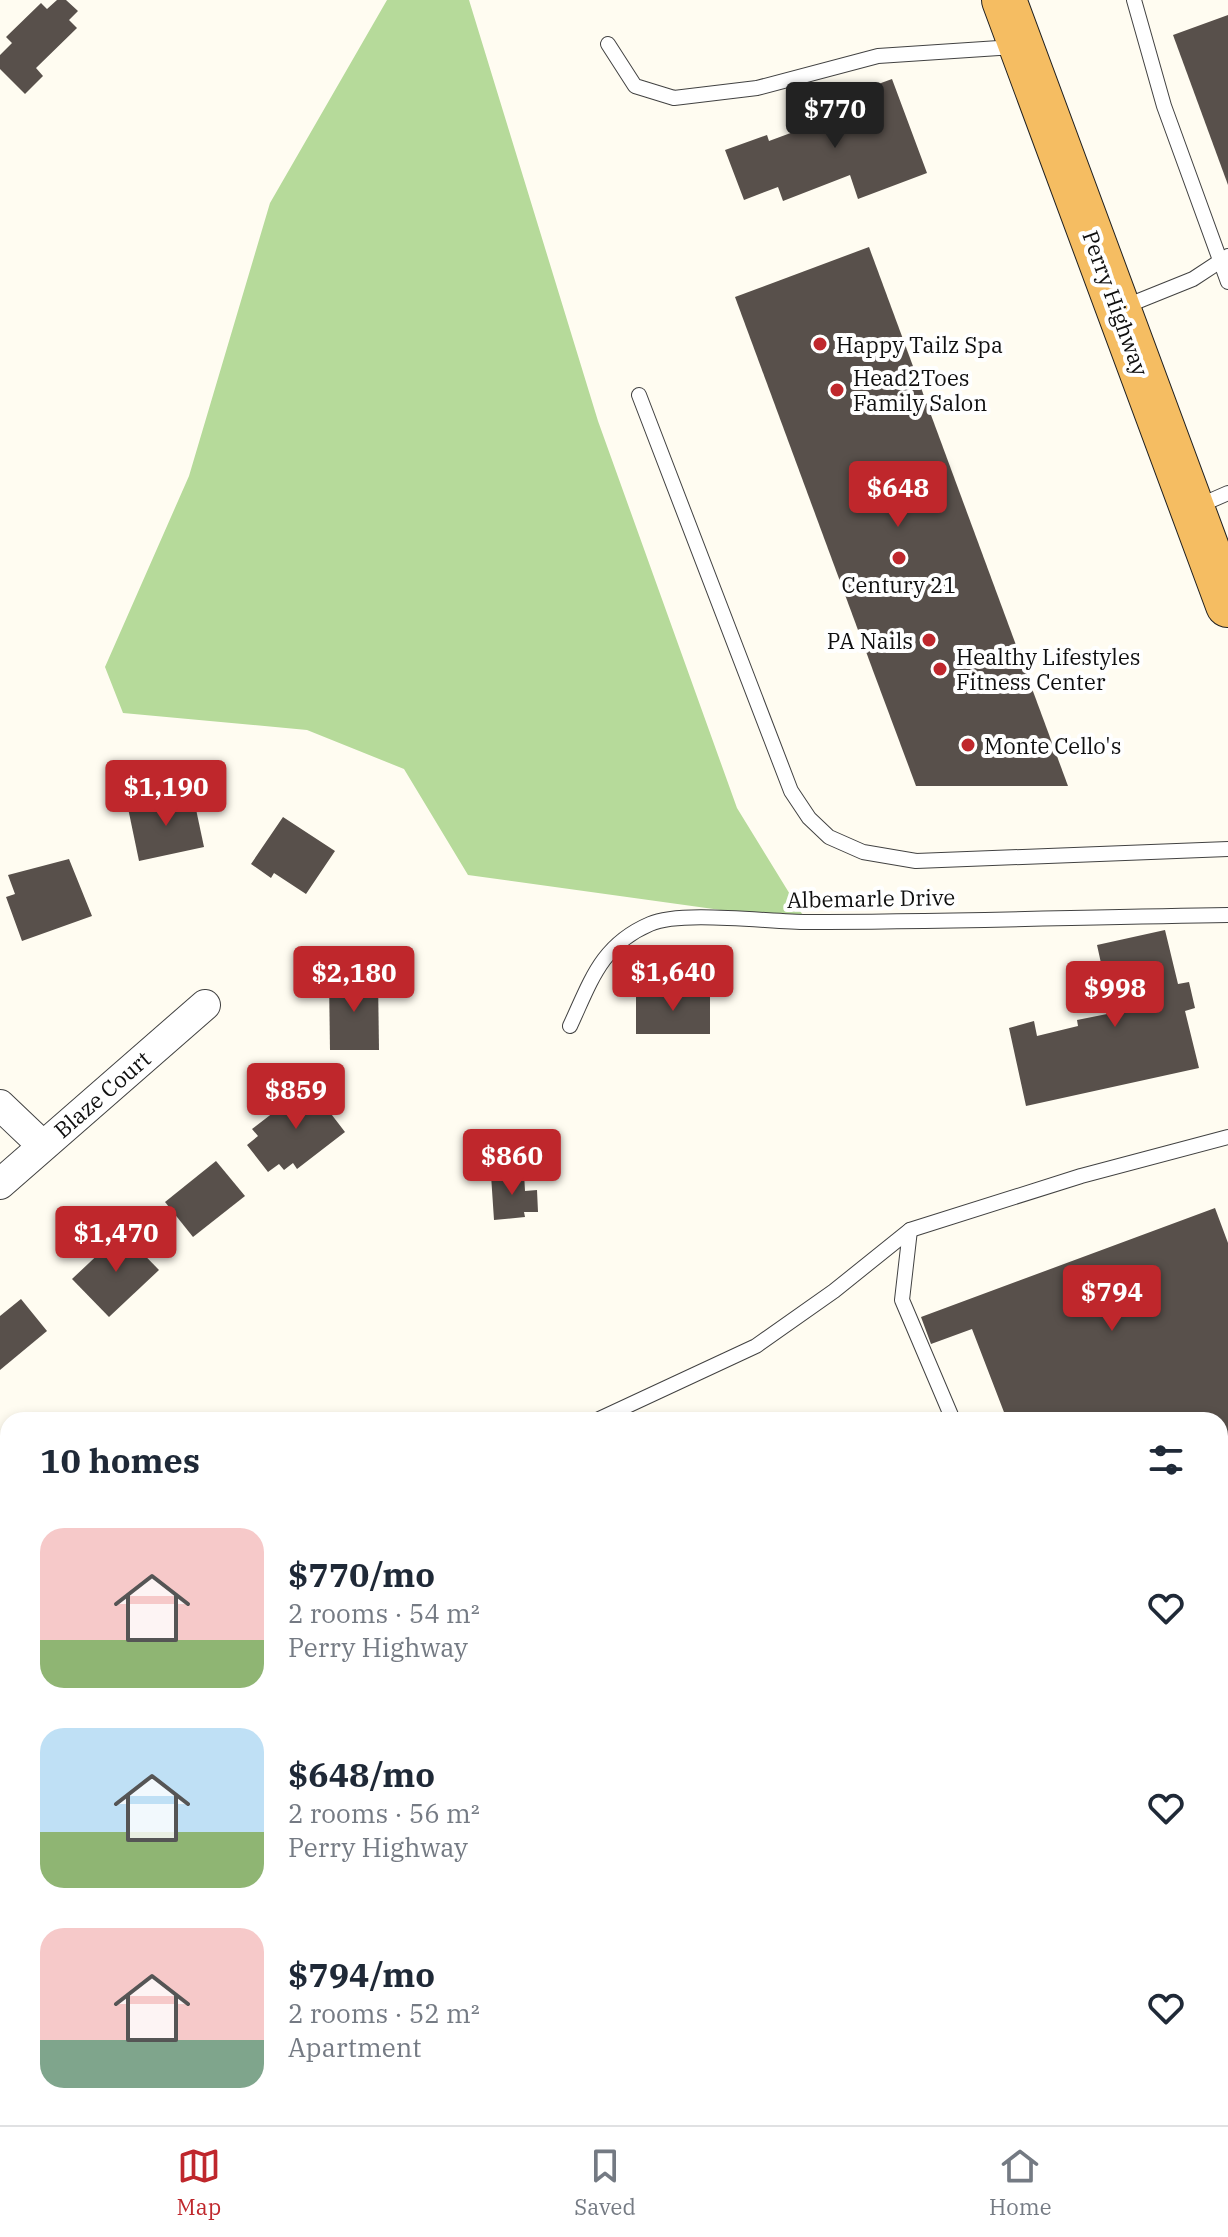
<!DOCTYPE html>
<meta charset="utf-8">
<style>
:root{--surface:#fff;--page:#f6f6f7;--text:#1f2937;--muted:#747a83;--line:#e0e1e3;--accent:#bf272c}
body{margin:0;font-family:"IBM Plex Serif",serif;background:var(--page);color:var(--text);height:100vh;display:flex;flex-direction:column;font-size:30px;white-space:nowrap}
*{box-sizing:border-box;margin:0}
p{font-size:26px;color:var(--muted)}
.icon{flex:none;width:44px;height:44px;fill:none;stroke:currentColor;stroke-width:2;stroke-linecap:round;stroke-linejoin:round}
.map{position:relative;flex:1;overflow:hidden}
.side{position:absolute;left:0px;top:1412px;width:1228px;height:714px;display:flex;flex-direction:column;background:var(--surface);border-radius:24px 24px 0 0;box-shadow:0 4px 12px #0003}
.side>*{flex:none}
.price{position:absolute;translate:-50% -68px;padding:0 18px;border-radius:8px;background:var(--accent);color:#fff;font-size:26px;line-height:52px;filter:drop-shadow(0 2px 4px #0008)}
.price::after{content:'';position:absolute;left:50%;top:48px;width:24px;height:18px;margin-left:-12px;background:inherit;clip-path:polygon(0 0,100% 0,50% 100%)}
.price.selected{background:#222;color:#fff}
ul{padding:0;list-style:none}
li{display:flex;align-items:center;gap:24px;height:200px;padding:0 40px}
li span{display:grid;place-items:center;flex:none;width:224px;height:160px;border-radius:24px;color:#555}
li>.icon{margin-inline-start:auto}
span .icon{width:96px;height:96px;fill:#fffc;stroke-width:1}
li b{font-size:34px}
h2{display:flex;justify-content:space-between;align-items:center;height:96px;padding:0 40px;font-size:34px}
.menu{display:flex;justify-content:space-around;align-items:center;height:112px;border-top:2px solid var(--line);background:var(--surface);font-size:22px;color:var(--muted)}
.menu a{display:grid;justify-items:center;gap:4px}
.menu .selected{color:var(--accent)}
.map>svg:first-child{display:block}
</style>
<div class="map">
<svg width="1228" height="2125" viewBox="0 0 1228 2125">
<rect width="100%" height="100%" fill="#fffcf1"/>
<g fill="#b6da9a">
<polygon points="387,0 469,0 598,421 737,808 807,922 468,875 404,769 307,730 123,713 105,667 189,476 270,203"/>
<polygon points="8,1573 8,2013 0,2025 0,1577"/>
</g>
<g fill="#58504b">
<polygon points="57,0 66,0 78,11 69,20 77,28 36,68 43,76 25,94 0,69 0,55 12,43 6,37 41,3 47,9"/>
<polygon points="1228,15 1228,185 1173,35"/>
<polygon points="892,79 927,173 858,199 850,175 783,201 778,187 744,200 725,150 767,135 769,141 834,117 829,102"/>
<polygon points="869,247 1068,786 916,786 875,676 735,297"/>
<polygon points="193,795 204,847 139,861 128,808"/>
<polygon points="283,817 335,851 306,894 274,873 271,878 251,864"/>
<polygon points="69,859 92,916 22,941 6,897 15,894 8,875"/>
<polygon points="1165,930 1178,984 1189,982 1195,1008 1185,1011 1199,1068 1026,1106 1009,1028 1034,1021 1037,1036 1078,1026 1077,1020 1112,1013 1097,945"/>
<polygon points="378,978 379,1050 330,1050 329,979"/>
<polygon points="710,992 710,1034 636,1034 636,993"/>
<polygon points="313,1082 329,1103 325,1106 345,1132 297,1169 293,1163 284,1170 279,1164 268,1172 247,1145 258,1136 252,1129"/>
<polygon points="216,1161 245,1196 193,1237 165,1202"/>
<polygon points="524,1173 525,1191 537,1190 538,1212 524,1212 525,1217 494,1220 491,1175"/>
<polygon points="1215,1208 1228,1243 1228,1495 1224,1487 1220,1489 1220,1420 1007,1420 972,1329 931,1344 921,1317"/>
<polygon points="122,1232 159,1270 109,1317 72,1279"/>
<polygon points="21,1299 47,1331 0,1370 0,1316"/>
<polygon points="190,2118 474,2118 477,2125 173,2125"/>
</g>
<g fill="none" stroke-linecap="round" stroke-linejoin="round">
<g stroke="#424242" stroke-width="16">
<g id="service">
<polyline points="1134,0 1164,106 1228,282"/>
<polyline points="608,44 635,86 674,98 757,88 878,56 1014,47"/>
<polyline points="1121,308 1193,279 1228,256"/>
<polyline points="639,395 791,791 809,818 829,837 863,852 916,861 1228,849"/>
<polyline points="1196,507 1228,493"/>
<path d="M570,1026c21,-45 31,-81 80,-102 31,-14 119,-2 157,-2 141,0 281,-5 421,-7"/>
<polyline points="910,1230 902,1300 953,1420"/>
<polyline points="597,1420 756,1346 834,1291 910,1230 1081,1176 1228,1137"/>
<polyline points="1220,1559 1228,1557"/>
<polyline points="1220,1774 1228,1773"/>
<polyline points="1220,1830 1228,1828"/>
<polyline points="552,2118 555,2125"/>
<polyline points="3,2125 3,2099 8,2095"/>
<polyline points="940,2125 940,2118"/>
</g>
</g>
<g stroke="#424242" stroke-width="32">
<g id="minor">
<polyline points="0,1105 42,1145"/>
<polyline points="0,1184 205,1005"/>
</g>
</g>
<g stroke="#202020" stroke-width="46">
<polyline id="trunk" points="1004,0 1228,605"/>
</g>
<use href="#service" stroke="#fff" stroke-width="14"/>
<use href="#minor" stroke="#fff" stroke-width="30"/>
<use href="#trunk" stroke="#f5bd62" stroke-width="44"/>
</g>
<g fill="#bf272c" stroke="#fff" stroke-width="3">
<circle cx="820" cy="344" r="8"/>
<circle cx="837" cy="390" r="8"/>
<circle cx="899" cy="558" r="8"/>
<circle cx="929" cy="640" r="8"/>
<circle cx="940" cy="669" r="8"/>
<circle cx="968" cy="745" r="8"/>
</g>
<g text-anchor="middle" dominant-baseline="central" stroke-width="8" stroke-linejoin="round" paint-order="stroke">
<g font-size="22" fill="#0f0f0f" stroke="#fff">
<text transform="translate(1116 303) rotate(70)">Perry Highway</text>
<text transform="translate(871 898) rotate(-1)">Albemarle Drive</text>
<text transform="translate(102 1094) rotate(-41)">Blaze Court</text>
</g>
<g font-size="22" fill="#0f0f0f" stroke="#fff" text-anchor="start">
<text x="836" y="344">Happy Tailz Spa</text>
<text x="853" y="377">Head2Toes<tspan x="853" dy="25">Family Salon</tspan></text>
<text x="899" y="584" text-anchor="middle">Century 21</text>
<text x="913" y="640" text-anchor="end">PA Nails</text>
<text x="956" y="656">Healthy Lifestyles<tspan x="956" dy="25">Fitness Center</tspan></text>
<text x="984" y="745">Monte Cello's</text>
</g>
</g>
</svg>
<b class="price selected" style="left:835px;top:150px">$770</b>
<b class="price" style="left:898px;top:529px">$648</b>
<b class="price" style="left:166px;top:828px">$1,190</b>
<b class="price" style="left:673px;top:1013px">$1,640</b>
<b class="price" style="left:354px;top:1014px">$2,180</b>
<b class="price" style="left:1115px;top:1029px">$998</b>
<b class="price" style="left:296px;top:1131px">$859</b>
<b class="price" style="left:512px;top:1197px">$860</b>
<b class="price" style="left:116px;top:1274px">$1,470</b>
<b class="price" style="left:1112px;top:1333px">$794</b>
<section class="side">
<h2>10 homes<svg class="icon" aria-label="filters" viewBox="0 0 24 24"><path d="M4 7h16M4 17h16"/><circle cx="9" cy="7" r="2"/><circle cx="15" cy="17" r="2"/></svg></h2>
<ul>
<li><span style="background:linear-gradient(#f6c9c9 70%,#8fb573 0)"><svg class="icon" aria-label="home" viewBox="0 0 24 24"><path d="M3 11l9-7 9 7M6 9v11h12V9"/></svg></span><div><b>$770/mo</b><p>2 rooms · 54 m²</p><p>Perry Highway</p></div><svg class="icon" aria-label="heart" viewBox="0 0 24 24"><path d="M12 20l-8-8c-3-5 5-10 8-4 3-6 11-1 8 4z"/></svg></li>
<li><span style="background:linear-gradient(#bfe0f5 65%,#8fb573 0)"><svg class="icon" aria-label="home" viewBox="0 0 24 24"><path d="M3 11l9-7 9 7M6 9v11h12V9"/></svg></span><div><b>$648/mo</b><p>2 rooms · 56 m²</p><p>Perry Highway</p></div><svg class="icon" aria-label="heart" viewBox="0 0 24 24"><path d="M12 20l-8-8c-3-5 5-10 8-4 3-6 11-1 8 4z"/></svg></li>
<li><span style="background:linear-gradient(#f6c9c9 70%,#7fa58c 0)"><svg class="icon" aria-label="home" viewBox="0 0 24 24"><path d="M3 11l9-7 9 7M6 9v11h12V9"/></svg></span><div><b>$794/mo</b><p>2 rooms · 52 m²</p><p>Apartment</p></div><svg class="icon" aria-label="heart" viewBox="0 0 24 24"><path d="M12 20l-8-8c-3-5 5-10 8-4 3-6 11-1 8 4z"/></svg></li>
</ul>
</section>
</div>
<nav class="menu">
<a class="selected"><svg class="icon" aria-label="map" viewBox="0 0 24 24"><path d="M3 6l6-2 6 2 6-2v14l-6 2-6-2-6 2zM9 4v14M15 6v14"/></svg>Map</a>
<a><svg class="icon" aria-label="saved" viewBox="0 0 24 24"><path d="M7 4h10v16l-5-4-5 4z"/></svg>Saved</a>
<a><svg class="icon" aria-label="home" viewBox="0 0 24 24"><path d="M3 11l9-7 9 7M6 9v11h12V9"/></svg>Home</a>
</nav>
